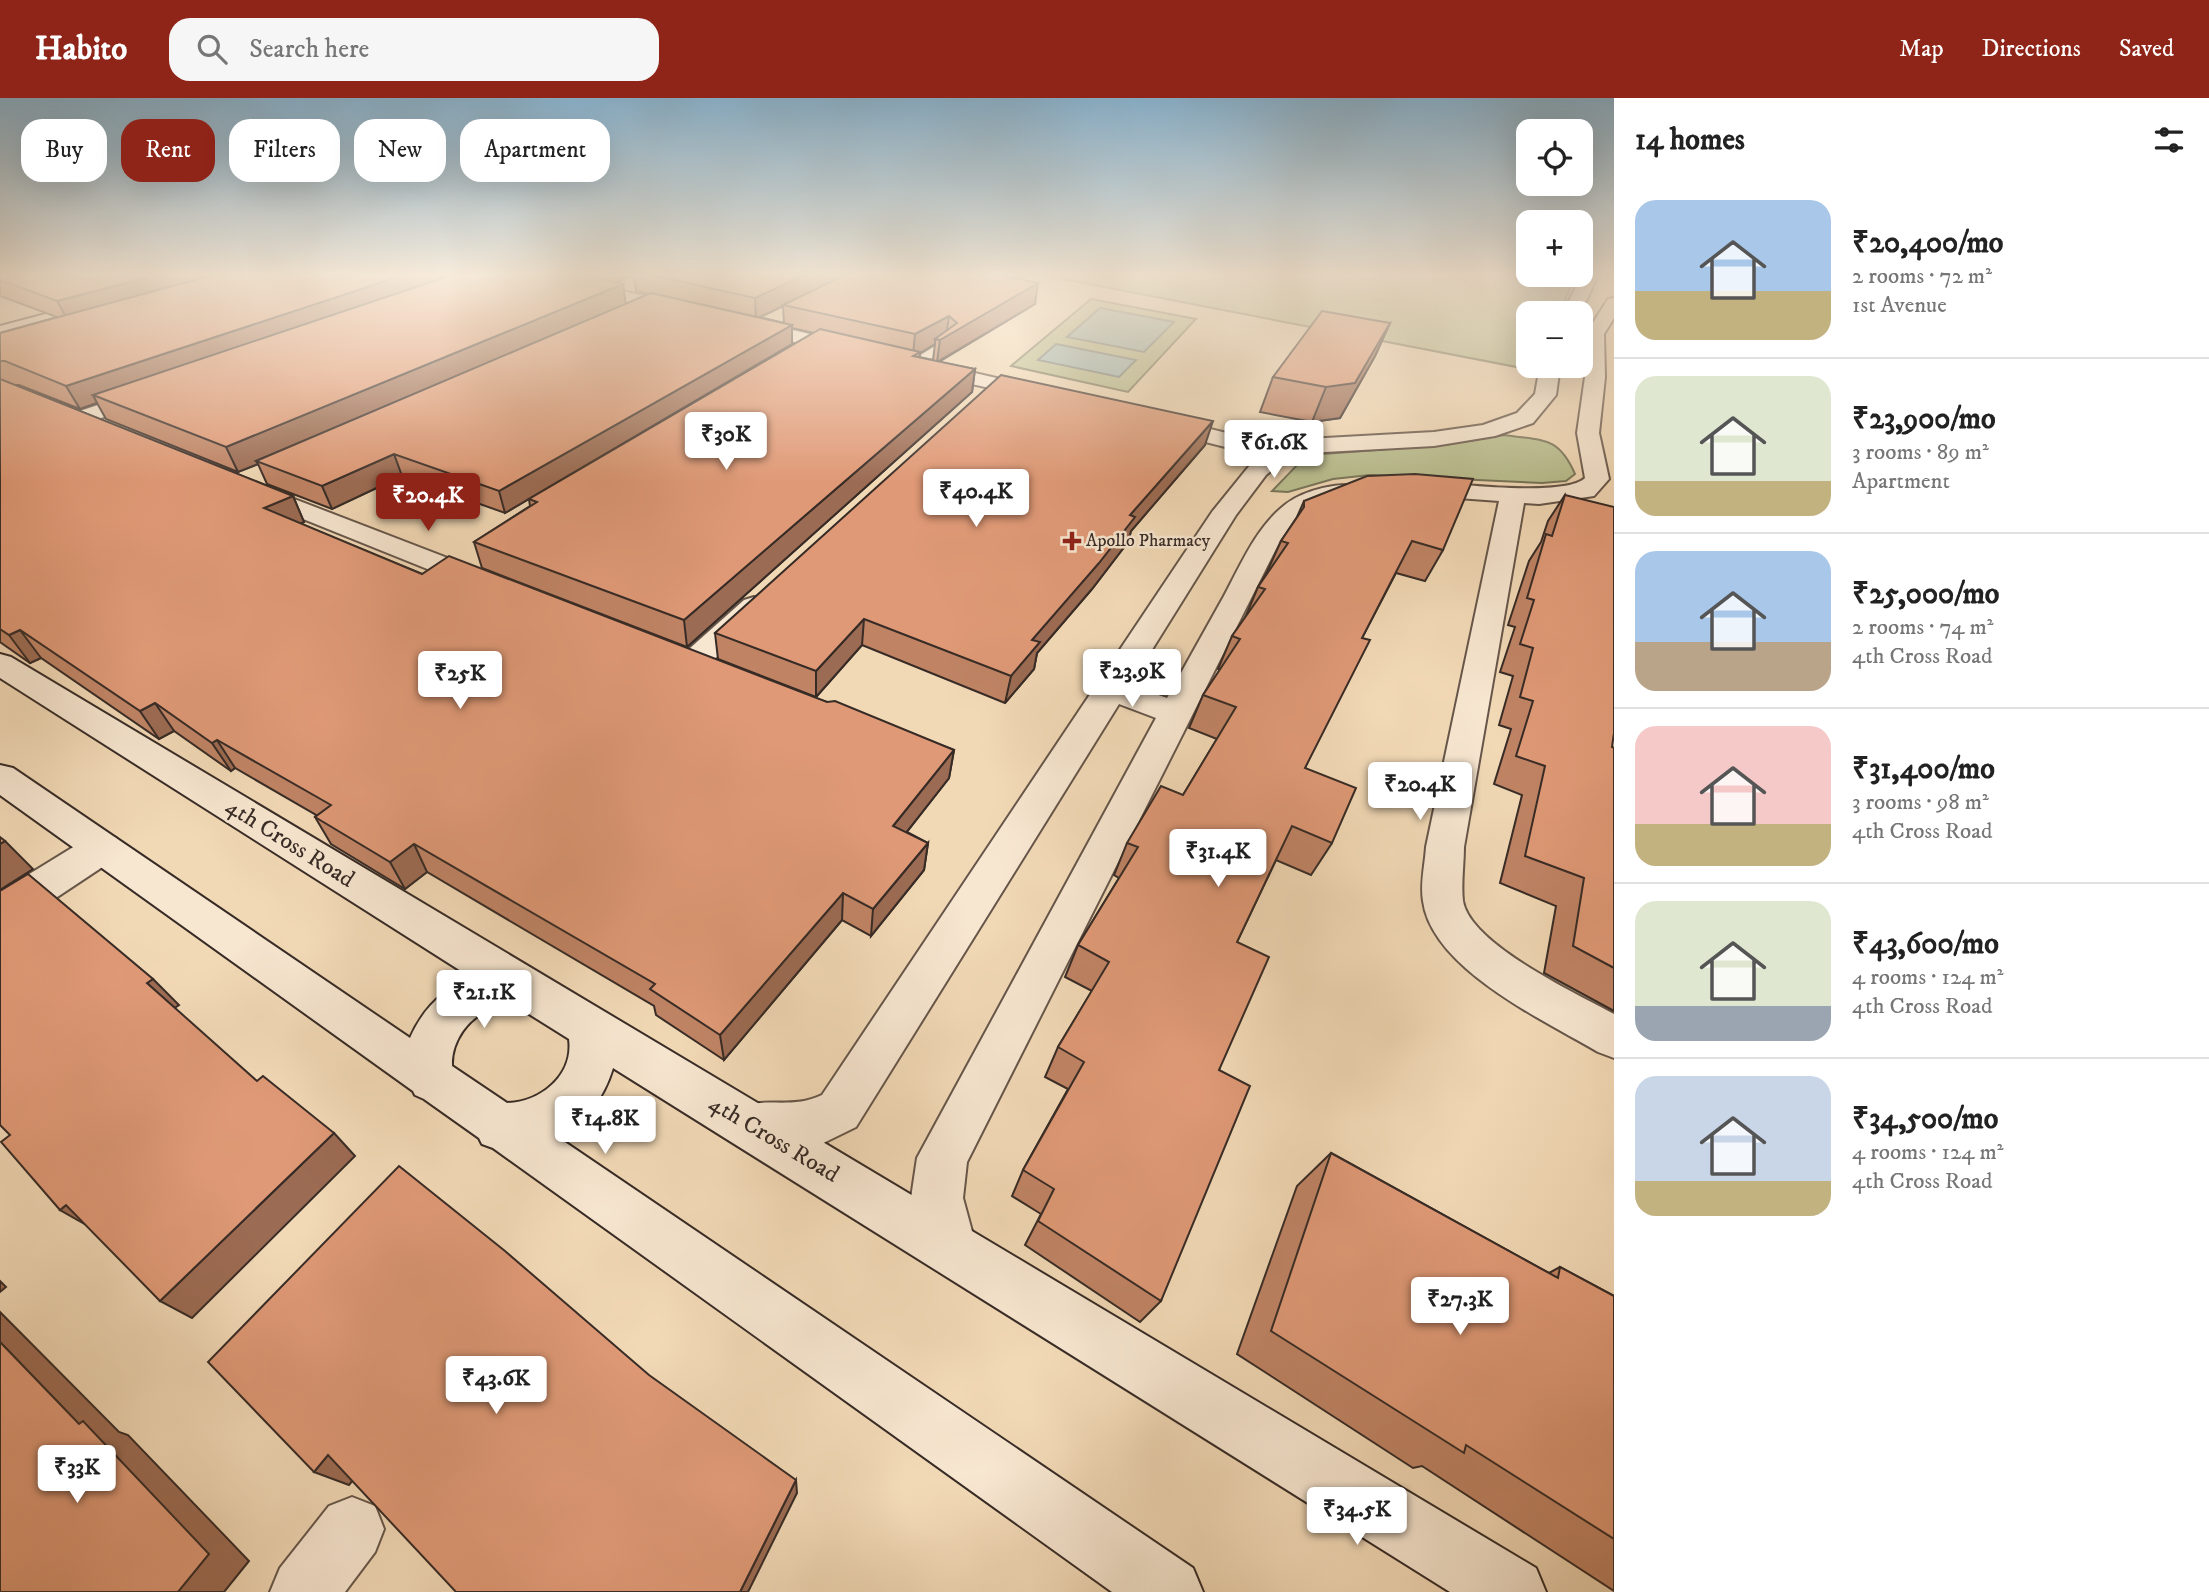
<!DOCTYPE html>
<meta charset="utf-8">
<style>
:root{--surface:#fff;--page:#f6f6f6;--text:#222;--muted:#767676;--line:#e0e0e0;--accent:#8f2418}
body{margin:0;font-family:"IM FELL DW Pica",serif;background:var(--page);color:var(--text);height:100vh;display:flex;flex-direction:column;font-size:26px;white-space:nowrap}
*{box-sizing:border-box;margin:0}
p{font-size:23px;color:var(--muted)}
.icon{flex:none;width:38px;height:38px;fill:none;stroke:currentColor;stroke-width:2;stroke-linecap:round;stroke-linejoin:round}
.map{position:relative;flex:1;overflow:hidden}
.side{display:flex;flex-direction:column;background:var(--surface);width:595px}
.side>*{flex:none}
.guide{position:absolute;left:21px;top:21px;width:665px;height:63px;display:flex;gap:14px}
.controls{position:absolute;left:1516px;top:21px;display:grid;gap:14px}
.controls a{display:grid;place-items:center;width:77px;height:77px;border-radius:14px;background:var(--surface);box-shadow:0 7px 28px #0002;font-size:35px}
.price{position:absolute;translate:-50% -60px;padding:0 16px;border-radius:7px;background:#fff;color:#222;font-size:23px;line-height:46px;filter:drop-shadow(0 2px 4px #0008)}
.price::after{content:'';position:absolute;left:50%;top:42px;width:21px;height:16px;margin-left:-10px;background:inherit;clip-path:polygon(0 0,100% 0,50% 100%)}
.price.selected{background:var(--accent);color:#fff}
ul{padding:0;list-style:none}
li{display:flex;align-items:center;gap:21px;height:175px;padding:0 21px}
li+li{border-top:2px solid var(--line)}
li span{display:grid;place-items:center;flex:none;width:196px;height:140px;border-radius:21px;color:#555}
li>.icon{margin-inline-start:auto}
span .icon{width:84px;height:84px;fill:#fffc;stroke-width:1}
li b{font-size:30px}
h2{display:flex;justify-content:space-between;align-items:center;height:84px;padding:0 21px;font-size:30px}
.chip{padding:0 24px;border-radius:21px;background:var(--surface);box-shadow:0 7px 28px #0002;font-size:24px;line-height:63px}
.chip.selected{background:var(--accent);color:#fff}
header{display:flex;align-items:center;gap:42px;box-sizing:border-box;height:98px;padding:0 35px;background:var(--accent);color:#fff}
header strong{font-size:33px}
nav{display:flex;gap:38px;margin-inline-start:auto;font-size:24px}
.search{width:490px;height:63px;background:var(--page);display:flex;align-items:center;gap:18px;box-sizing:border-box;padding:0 24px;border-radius:21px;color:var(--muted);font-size:26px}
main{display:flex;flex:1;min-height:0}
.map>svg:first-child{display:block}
</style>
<header>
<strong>Habito</strong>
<div class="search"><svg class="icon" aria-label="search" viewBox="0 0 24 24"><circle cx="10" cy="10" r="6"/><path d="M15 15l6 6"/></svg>Search here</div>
<nav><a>Map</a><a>Directions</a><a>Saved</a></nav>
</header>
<main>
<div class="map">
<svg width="1614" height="1494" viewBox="0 0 1614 1494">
<rect width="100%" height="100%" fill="#f2d9b6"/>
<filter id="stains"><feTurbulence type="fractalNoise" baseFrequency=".00286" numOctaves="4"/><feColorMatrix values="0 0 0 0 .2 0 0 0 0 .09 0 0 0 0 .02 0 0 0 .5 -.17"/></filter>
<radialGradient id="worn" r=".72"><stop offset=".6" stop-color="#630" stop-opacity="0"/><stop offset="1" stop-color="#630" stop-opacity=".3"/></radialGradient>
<g fill="#b9bf8f" stroke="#78755a" stroke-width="2">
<polygon points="1032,175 1528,175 1575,177 1560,215 1528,215 1528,268 1539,268 1537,273"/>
<polygon points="1091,201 1196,221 1128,294 1011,268"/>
<path d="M1504,337c38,6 54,0 71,39l-9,7 -24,2 -172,-8 -37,4 -45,13 -16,-1 27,-28 24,-9 122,-9z"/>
</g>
<g fill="#9cb9b5" stroke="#74807c" stroke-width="2">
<polygon points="1100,210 1174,224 1144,254 1067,239"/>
<polygon points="1056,246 1136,262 1119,279 1038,262"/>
</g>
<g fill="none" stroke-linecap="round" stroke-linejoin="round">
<g stroke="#66564a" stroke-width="4">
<polygon id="lane" points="945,242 952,246 950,249 919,270 909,270 909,264"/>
</g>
<g stroke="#66564a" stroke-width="4">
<g id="street">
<polygon points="514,175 543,175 693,209 696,213 687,218 516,178"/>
<polygon points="1583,175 1599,175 1580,216 1563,215"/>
<path d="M1614,200v20l-10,16 1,43 -6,56 10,46 -15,17 -55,8 -15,-1 -60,344c0,17 -3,37 -1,54 7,43 114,93 151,113v44l-16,-6c-54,-32 -166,-83 -175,-151 -3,-17 2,-37 3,-54l73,-346 -82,-6 -9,-2 -3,-5 3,-5 9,-2c33,2 147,17 168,-3l-8,-45 8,-56 1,-43 22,-35z"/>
<polygon points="742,220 861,248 864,252 854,258 736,230 733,226 736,222"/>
<polygon points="923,263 1052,293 1056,297 1052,301 1045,303 916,273 913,269 916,265"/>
<path d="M1540,268h20l-4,29 -23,28 -38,13 -61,10 -127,7 -20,5 -21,17 -30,40 -106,170 37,13c19,-34 38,-68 57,-102 17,-32 33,-70 62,-92 19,-14 54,-23 77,-17l3,5 -3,5c-43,11 -53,6 -83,44l-313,621 -4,36 13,48 -8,19 -19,8 -19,-8 -8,-19 -11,-48 6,-40 239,-440 -37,-14 -263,423 -49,24 -56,-3 -17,-6 -8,-17 8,-17c32,-12 56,2 88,-13l390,-583 38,-47 11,-9 -111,-28 -3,-5 3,-5 8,-2 121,30 28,-7 127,-7 49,-7 34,-12 18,-19z"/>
<polygon points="152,289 159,291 163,295 159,299 82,327 74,325 71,320 74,315"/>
<polygon points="250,384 497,479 501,485 497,491 487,494 477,491 241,396 238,391 241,386"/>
<polygon points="754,499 764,502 769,508 764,514 702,573 691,576 680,573 675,566 680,559 744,502"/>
<polygon points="102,736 116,740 121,750 116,760 15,827 0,831 0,794 88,740"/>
<polygon points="352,1399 375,1408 384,1431 375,1454 345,1494 270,1494 280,1470 329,1408"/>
</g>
</g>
<g stroke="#372b26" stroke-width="4">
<g id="secondary">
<polygon points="106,200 112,201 115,205 112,209 0,240 0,228"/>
<path d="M0,556l11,3 1525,911 10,24h-96l-837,-524c-9,30 -28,56 -57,68l637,432 10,24h-91l-619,-444 -11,-4 -3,-6 -55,-39 -9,-4 -2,-4 -413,-296v-30l13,3 397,270c13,-29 32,-49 62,-60l-472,-300zM521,911l48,30c5,36 -28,63 -62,64l-55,-37c-1,-24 16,-50 41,-57 8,-2 19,0 28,0z"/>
</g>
</g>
<use href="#lane" fill="#f7e6d0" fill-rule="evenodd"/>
<use href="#street" fill="#f7e6d0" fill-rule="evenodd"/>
<use href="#secondary" fill="#f7e6d0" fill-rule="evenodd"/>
</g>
<g fill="#c08465" stroke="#372b26" stroke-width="2" fill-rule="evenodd">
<path d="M0,175h991l44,31 -96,58 36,7 -3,23 -285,255 -205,-79 -8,-26 56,-36 -1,-7 -24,14 -103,-37 -70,33 -65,-25 -9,-20 -20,8 -132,-53 -9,-16 -17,6 -61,-24h-5l279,111 11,26 -4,2 122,50 405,128 127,48 -5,28 -42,54 21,11 -4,27 -53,66 -29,-16 -118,140 -68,-45 -2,-9 -227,-134 -22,17 -74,-45 -16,-27 1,-2 -81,-47 -4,3 -57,-40 -15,8 -118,-81 -11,5 -30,-21v-309l57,-16 -57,-21zM634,177l2,16 12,3 -22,10 -11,-22zM783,208l1,17 -24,-6zM792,230l21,5 -250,146 229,-135zM935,246l-2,16 -14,-3 1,-4z"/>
<polygon points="1600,175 1614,175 1614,179 1601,177"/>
<polygon points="1390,225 1375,258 1340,320 1312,324 1260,314 1273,279"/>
<polygon points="1205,347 1131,433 1128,444 1092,491 1037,555 1034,571 1005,605 862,547 816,599 718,561 715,535"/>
<polygon points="1565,397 1612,649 1614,650 1614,913 1544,875 1556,808 1500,785 1522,697 1494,686 1511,631 1499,627 1513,578 1500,574 1515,529 1508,527 1529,463 1541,444 1548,423"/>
<polygon points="1304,403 1443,452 1425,483 1396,475 1362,540 1305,670 1332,745 1311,777 1276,762 1237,844 1219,972 1161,1203 1140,1224 1025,1147 1041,1116 1012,1098 1023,1072 1068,991 1045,979 1058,949 1092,893 1065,879 1078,847 1119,780 1114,777 1127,745 1183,697 1217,641 1189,630 1203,597 1220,572 1218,571 1232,538 1245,520 1258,489 1267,474 1281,443 1297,419"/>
<polygon points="1331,1055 1549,1175 1560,1169 1614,1198 1614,1493 1422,1368 1413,1370 1237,1256 1297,1088"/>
</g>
<g fill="#9c6b53" stroke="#372b26" stroke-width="2">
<polygon points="164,175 247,175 69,224 57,203"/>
<polygon points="410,175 476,175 93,297 97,305 80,311 66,288"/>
<polygon points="606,175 633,175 634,177 608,187"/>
<polygon points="809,175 851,175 783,207 783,208 756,221 755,200"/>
<polygon points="1038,185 1035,206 937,264 940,242 935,241 935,246 920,255 918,276 911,280 915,236 949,218 946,238"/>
<polygon points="623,186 626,207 256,363 258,366 238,374 226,349"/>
<polygon points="1390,225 1375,258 1340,320 1312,324 1326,289"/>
<polygon points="792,227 792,246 505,415 499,393"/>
<polygon points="975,271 972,294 687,549 684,522"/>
<polygon points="1213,323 1205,347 1131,433 1128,444 1092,491 1037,555 1034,571 1005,605 1011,578 1032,542 1130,417"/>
<polygon points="394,356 402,378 332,411 322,388"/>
<polygon points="293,398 304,424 276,437 264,410"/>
<polygon points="864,521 862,547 816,599 816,573"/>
<polygon points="20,532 41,560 30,565 9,537"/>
<polygon points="155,605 174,633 159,641 140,613"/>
<polygon points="217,642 235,670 231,673 212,645"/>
<polygon points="954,652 949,680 890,755 893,728"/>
<polygon points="5,743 33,771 0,792 0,746"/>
<polygon points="928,745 924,772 871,838 873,811"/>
<polygon points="414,746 427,774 405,791 390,764"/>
<polygon points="843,795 842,822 724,962 720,937"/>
<polygon points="153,881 179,907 173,911 147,885"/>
<polygon points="334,1035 355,1058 192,1220 160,1203"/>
<polygon points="66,1107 95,1132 60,1112"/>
<polygon points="0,1183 6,1189 0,1194"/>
<polygon points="0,1214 119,1334 128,1337 249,1463 224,1494 178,1494 79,1326 0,1244"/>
<polygon points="328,1357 362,1371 349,1387 314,1374"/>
<polygon points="796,1382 797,1395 748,1494 740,1494"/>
</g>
<g fill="#df9976" stroke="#372b26" stroke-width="2">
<polygon points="0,175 164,175 57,203 0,182"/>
<polygon points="220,175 410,175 66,288 5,263 0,263 0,235"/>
<polygon points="458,175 574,175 623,186 226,349 93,297"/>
<polygon points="642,175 809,175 755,200"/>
<polygon points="849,175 991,175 1038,185 940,242 935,241 957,225 949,218 915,236 783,207"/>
<polygon points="651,195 792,227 499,393 394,356 322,388 256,363"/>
<polygon points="1322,213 1390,225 1355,285 1326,289 1273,279"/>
<polygon points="820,231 920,254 913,258 975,271 684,522 474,444 537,404 529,401"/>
<polygon points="1001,277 1213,323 1130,417 1135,419 1099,465 1032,542 1040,544 1011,578 864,521 816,573 715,535"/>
<polygon points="0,281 293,398 264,410 422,476 449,458 827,604 835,603 954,652 893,728 928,745 873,811 843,795 720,937 650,891 655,886 414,746 390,764 315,719 331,707 217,642 212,645 155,605 140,613 20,532 9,537 0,531"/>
<polygon points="1415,376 1473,381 1443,452 1412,443 1362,540 1370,542 1305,670 1356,690 1332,745 1292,728 1237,844 1269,859 1219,972 1250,988 1161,1203 1038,1123 1054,1091 1023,1072 1084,964 1058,949 1109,864 1078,847 1138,749 1127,745 1161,688 1183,697 1236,609 1203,597 1240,541 1232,538 1265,491 1258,489 1288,445 1281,443 1304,409 1304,403 1367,378"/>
<polygon points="1565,397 1614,409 1614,635 1612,649 1614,650 1614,870 1573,848 1584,780 1525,758 1545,668 1516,658 1533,603 1520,599 1533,550 1520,546 1534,502 1527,500 1546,436 1552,438"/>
<polygon points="0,739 5,743 0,746"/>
<polygon points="28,776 153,881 147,885 257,983 263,978 334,1035 160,1203 66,1107 60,1112 1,1044 10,1037 0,1027 0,793"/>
<polygon points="1331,1055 1558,1180 1560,1169 1614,1198 1614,1441 1466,1347 1464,1355 1271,1233"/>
<polygon points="399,1068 505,1153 649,1277 796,1382 740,1494 456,1494 328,1357 314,1374 208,1264"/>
<polygon points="0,1244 79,1326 83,1323 209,1456 178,1494 0,1494"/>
</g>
<linearGradient id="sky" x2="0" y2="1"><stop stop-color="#89b6d4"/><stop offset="0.46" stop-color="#f9eede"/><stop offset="1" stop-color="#f9eede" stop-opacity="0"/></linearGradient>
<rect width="1614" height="384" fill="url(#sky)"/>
<path fill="#8f2418" stroke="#f7e6d0" stroke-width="2.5" d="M1068.5 432.5h7v7h7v7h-7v7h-7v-7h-7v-7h7z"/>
<g text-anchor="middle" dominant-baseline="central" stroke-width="5" stroke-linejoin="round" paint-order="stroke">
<g font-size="18" fill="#372b26" stroke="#f7e6d0" text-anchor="start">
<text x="1086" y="443">Apollo Pharmacy</text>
</g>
<g font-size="24" fill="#372b26" stroke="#f7e6d0">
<text transform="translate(290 745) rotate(32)">4th Cross Road</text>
<text transform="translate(774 1041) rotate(31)">4th Cross Road</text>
</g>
</g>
<rect width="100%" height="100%" filter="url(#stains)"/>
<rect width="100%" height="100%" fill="url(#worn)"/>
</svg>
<div class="controls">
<a><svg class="icon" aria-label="locate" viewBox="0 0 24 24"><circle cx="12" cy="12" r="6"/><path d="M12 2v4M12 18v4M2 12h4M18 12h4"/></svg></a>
<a>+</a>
<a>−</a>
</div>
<b class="price" style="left:726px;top:374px">₹30K</b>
<b class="price" style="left:1274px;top:382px">₹61.6K</b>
<b class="price" style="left:976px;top:431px">₹40.4K</b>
<b class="price selected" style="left:428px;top:435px">₹20.4K</b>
<b class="price" style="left:1132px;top:611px">₹23.9K</b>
<b class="price" style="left:460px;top:613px">₹25K</b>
<b class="price" style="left:1420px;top:724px">₹20.4K</b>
<b class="price" style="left:1218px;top:791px">₹31.4K</b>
<b class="price" style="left:484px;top:932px">₹21.1K</b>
<b class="price" style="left:605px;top:1058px">₹14.8K</b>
<b class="price" style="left:1460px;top:1239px">₹27.3K</b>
<b class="price" style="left:496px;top:1318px">₹43.6K</b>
<b class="price" style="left:77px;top:1407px">₹33K</b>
<b class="price" style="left:1357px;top:1449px">₹34.5K</b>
<div class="guide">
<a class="chip">Buy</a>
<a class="chip selected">Rent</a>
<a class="chip">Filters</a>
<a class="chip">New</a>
<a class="chip">Apartment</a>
</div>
</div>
<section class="side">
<h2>14 homes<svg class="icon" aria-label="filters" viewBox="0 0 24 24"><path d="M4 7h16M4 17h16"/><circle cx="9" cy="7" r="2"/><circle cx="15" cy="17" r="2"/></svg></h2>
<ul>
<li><span style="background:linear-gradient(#a9c7e8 65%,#c2b280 0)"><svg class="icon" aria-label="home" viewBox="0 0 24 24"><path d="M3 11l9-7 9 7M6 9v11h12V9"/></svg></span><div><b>₹20,400/mo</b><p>2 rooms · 72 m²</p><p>1st Avenue</p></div></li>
<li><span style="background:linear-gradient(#dfe7d0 75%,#c2b280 0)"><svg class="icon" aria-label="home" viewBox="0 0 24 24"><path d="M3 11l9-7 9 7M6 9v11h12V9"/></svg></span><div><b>₹23,900/mo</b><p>3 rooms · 89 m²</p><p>Apartment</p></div></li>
<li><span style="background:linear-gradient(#a9c7e8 65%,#b9a48a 0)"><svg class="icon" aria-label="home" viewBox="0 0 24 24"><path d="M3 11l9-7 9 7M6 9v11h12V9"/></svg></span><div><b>₹25,000/mo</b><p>2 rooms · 74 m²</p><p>4th Cross Road</p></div></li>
<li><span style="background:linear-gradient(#f6c9c9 70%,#c2b280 0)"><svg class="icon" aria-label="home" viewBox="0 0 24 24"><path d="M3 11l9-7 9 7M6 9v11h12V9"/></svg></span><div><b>₹31,400/mo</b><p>3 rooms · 98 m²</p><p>4th Cross Road</p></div></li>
<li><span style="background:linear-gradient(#dfe7d0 75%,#9aa5b1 0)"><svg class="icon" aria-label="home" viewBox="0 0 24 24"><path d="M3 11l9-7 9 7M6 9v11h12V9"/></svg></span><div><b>₹43,600/mo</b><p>4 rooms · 124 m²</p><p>4th Cross Road</p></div></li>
<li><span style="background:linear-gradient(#c9d6e8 75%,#c2b280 0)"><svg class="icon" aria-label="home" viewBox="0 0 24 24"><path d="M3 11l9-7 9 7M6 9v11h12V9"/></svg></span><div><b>₹34,500/mo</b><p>4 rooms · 124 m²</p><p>4th Cross Road</p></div></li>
</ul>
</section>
</main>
